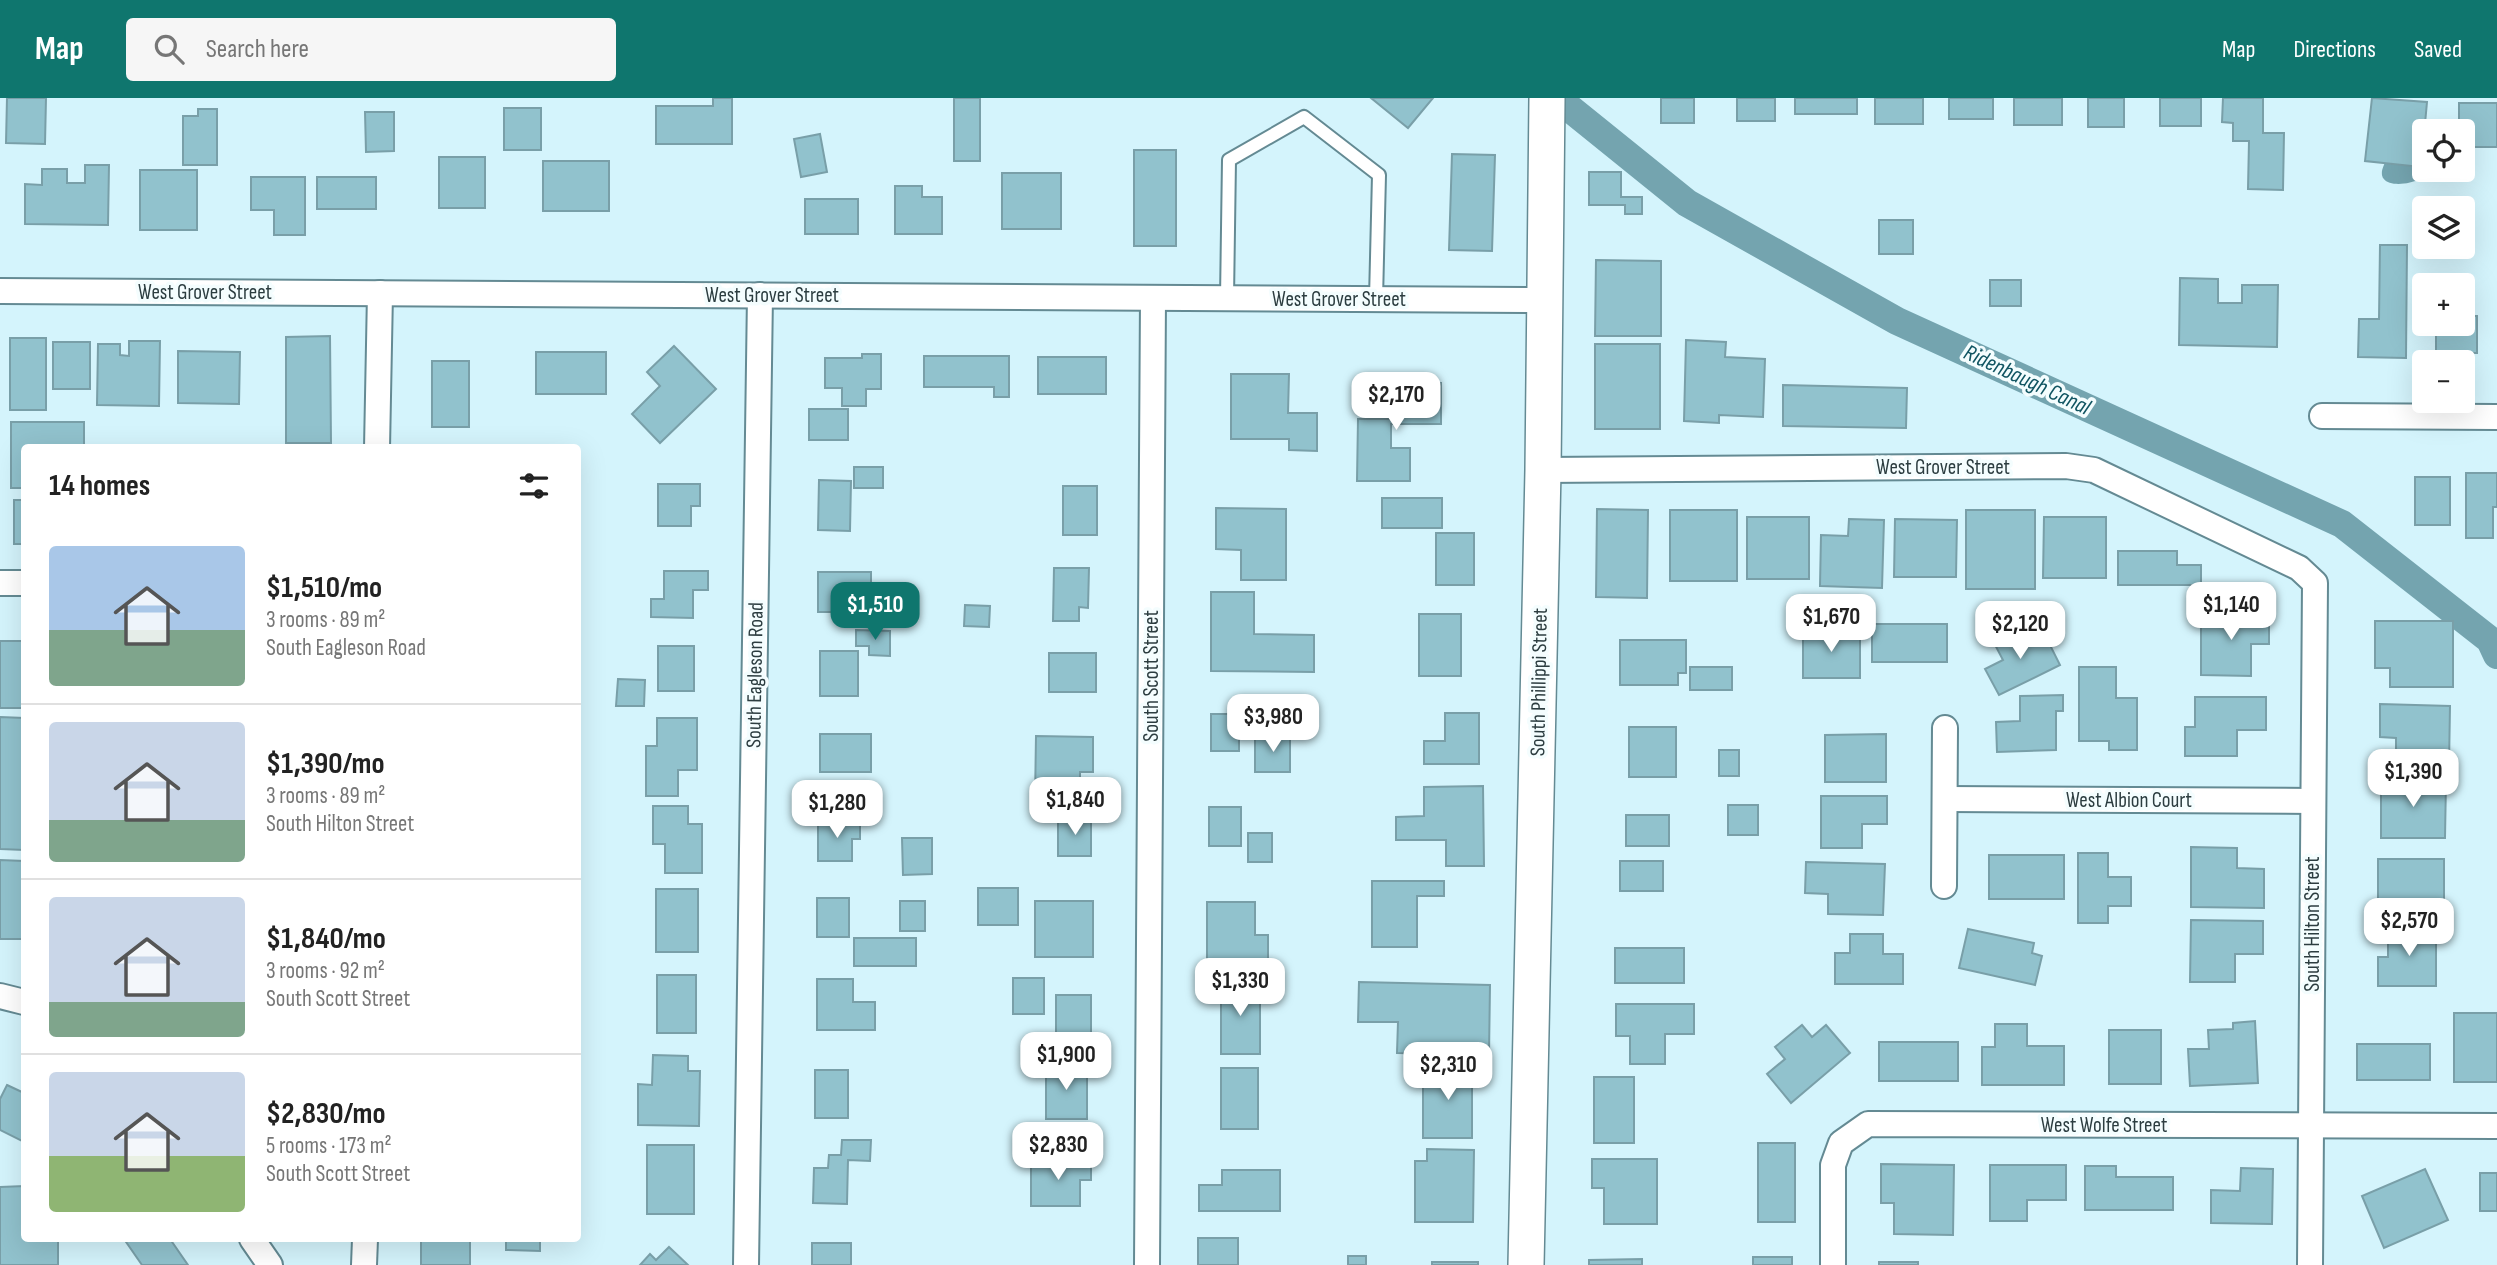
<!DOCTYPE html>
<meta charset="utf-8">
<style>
:root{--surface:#fff;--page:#f6f6f6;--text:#222;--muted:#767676;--line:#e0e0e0;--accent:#0f766e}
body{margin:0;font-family:"Sofia Sans Condensed",sans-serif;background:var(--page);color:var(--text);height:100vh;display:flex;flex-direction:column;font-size:26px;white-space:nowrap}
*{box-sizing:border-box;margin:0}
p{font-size:23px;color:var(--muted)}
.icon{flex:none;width:38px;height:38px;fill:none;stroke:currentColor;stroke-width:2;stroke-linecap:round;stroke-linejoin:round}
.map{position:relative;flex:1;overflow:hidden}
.details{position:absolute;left:21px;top:346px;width:560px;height:798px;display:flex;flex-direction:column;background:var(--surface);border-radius:7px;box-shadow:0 7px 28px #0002}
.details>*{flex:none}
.controls{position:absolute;left:2412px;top:21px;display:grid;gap:14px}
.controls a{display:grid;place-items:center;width:63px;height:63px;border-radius:7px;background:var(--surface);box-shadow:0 7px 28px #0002;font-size:35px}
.price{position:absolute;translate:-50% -60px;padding:0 16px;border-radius:14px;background:#fff;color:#222;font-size:23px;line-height:46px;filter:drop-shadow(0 2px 4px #0008)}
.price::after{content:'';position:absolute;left:50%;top:42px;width:21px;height:16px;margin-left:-10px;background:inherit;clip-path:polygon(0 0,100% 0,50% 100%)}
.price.on{background:var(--accent);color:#fff}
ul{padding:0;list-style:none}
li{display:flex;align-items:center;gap:21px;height:175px;padding:0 28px}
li+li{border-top:2px solid var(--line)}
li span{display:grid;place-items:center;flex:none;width:196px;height:140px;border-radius:7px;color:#555}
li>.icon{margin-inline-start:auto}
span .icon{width:84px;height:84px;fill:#fffc;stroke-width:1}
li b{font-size:30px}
h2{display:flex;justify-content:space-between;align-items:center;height:84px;padding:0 28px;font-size:30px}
header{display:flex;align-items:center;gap:42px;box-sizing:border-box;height:98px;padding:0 35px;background:var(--accent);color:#fff}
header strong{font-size:33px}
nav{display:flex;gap:38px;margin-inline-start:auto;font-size:24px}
.search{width:490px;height:63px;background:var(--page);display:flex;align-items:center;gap:18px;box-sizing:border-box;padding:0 24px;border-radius:7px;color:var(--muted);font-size:26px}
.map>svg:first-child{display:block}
</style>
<header>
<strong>Map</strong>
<div class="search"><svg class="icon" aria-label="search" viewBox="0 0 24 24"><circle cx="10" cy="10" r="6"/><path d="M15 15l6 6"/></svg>Search here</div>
<nav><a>Map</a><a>Directions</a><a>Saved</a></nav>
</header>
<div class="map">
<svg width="2497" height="1167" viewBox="0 0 2497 1167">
<rect width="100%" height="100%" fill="#d4f4fc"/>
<path fill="#74a4af" d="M2386,63l34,4 3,7 -3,7c-16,8 -50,9 -34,-18z"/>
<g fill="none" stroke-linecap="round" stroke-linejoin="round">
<polyline stroke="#74a4af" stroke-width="28" points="1557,0 1687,105 1897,223 2342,426 2490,542 2497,557"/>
</g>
<g fill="#91c2cd" stroke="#799fa8" stroke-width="2">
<polygon points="7,0 46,0 45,46 6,45"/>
<polygon points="713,0 732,0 732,46 656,46 656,8 713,8"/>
<rect x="954" y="0" width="26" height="63"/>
<polygon points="1371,0 1433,0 1408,30"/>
<rect x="1661" y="0" width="33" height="25"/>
<rect x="1737" y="0" width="38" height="23"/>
<rect x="1795" y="0" width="62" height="16"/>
<rect x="1875" y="0" width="48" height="26"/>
<rect x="1949" y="0" width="44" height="21"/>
<rect x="2014" y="0" width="48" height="27"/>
<rect x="2088" y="0" width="36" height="29"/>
<rect x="2160" y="0" width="41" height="28"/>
<polygon points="2223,0 2263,0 2263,35 2284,35 2283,92 2248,91 2249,43 2233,43 2233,25 2222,24"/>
<polygon points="2372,0 2427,4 2421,69 2365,63"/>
<polygon points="2459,5 2497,5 2497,49 2462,49 2462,33 2459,33"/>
<rect x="504" y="10" width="37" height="42"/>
<polygon points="198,11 217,11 217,67 183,67 183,18 198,18"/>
<polygon points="365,14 394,14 394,53 366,54"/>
<polygon points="820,36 827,74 801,79 794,41"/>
<rect x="1134" y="52" width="42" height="96"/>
<polygon points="1452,56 1495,57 1492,153 1449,152"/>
<rect x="439" y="59" width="46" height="51"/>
<rect x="543" y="63" width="66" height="50"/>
<polygon points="85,67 109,67 108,127 25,126 25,86 42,87 42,71 67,71 67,85 85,85"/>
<rect x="140" y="72" width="57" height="60"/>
<polygon points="1589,74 1621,74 1621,99 1642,99 1642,116 1625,116 1625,107 1589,107"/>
<rect x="1002" y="75" width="59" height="56"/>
<polygon points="251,79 305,79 305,137 274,137 274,112 251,112"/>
<rect x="317" y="79" width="59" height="32"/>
<polygon points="895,88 922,88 922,99 942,99 942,136 895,136"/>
<rect x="805" y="101" width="53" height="35"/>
<rect x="1879" y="122" width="34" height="34"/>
<polygon points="2380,147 2407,147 2406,260 2358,259 2359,221 2379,221"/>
<polygon points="1596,162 1661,163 1661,238 1595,238"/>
<polygon points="2180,180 2218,181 2218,205 2242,205 2242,187 2278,187 2277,249 2179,247"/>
<rect x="1990" y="182" width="31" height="26"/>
<polygon points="2462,218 2477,218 2477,255 2436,255 2436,226 2462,226"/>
<polygon points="330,238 331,345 286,345 286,239"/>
<rect x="10" y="240" width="36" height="72"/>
<polygon points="1686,242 1726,244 1725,259 1765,261 1763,319 1719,317 1719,325 1684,323"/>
<polygon points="129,243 160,243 159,308 97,307 98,246 120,246 120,257 129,258"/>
<rect x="53" y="244" width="37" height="47"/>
<rect x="1595" y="246" width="65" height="85"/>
<polygon points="674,248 716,291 660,345 632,316 660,288 647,274"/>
<polygon points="178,253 240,254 239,306 178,305"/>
<rect x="536" y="254" width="70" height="42"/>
<polygon points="862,256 881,256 881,291 866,291 866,308 842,308 842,290 825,290 825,260 862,260"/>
<polygon points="924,258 1009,258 1009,299 994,299 994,289 924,289"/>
<rect x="1038" y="259" width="68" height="37"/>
<rect x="432" y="263" width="37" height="66"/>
<polygon points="1231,276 1289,276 1288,315 1317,315 1317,353 1289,352 1289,341 1231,341"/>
<polygon points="1391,284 1441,285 1441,326 1391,326 1391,350 1410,350 1410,383 1357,383 1358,321 1391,321"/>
<polygon points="1783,287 1907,290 1906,330 1783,328"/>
<rect x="809" y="311" width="39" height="31"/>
<polygon points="11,324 84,324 84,350 24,350 24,390 11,390"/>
<rect x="854" y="369" width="29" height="21"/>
<polygon points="2466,375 2497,375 2497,409 2493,409 2493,440 2466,440"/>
<rect x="2415" y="379" width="35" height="48"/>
<polygon points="819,382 851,383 850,433 818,432"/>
<polygon points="658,386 700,386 700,408 691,408 691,428 658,428"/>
<rect x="1063" y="388" width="34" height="49"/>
<rect x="1382" y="400" width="60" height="30"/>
<rect x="14" y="402" width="10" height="44"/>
<polygon points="1216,410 1286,411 1286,482 1241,482 1241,452 1216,451"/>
<polygon points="1597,411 1648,412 1647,500 1596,499"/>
<rect x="1670" y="412" width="67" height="71"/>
<rect x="1966" y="412" width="69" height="79"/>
<rect x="1747" y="419" width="62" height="62"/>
<polygon points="2044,419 2106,419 2106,480 2043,480"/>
<polygon points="1849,421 1884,422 1882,490 1820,488 1821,437 1848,438"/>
<polygon points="1895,421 1957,422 1956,479 1894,479"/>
<rect x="1436" y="435" width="38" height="52"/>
<polygon points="2118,453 2177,453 2177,467 2201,467 2201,487 2118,487"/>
<polygon points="1054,470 1089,470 1088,510 1079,509 1079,523 1053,523"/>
<polygon points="664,473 708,473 708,492 693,492 693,520 651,519 651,501 664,501"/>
<rect x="818" y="474" width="53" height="40"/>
<polygon points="1211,494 1254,494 1254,536 1314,537 1314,574 1211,573"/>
<polygon points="965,507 990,508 989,529 964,528"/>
<polygon points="2201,515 2269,516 2269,546 2251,546 2251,578 2201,577"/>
<rect x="1419" y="516" width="42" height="62"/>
<polygon points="2375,523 2453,523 2453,589 2390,589 2390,570 2375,570"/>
<rect x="1872" y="526" width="75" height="38"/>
<polygon points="2023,529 2032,546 2046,539 2060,567 1999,597 1985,571 2003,562 1993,543"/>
<rect x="1803" y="531" width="57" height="49"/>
<polygon points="856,532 890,533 890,558 869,557 869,548 856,548"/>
<polygon points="1620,542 1686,542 1686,575 1678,575 1678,587 1620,587"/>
<rect x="0" y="543" width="24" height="67"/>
<rect x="658" y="548" width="36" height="45"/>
<rect x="820" y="553" width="38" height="45"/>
<rect x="1049" y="555" width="47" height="39"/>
<rect x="1690" y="569" width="42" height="23"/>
<polygon points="2079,569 2116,569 2116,600 2137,600 2137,652 2109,652 2109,643 2079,643"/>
<polygon points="618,581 645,582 644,608 616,608"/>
<polygon points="2063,597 2063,613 2056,613 2056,652 1997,654 1996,624 2020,623 2020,598"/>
<polygon points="2195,599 2266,599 2266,632 2237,632 2237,658 2185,658 2185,629 2195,629"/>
<polygon points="2380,606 2450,608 2449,667 2396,666 2396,640 2380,639"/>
<polygon points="1445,615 1479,615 1479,666 1424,666 1424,643 1445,643"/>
<rect x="1211" y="616" width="28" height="37"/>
<polygon points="0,619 24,620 24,752 0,751"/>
<polygon points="657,620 697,620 697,672 678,672 678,698 646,698 646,648 657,648"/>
<rect x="1629" y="629" width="47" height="50"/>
<rect x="820" y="636" width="51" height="38"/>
<polygon points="1886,636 1886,684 1825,684 1825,637"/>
<polygon points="1036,638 1093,639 1093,674 1080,674 1080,692 1059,692 1059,701 1035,701"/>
<rect x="1255" y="638" width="35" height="36"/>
<rect x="1719" y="652" width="20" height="26"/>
<polygon points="2381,683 2446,683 2445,740 2381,740"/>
<polygon points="1483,688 1484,768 1446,768 1446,742 1396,742 1396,719 1424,718 1424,689"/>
<polygon points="1821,698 1887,698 1887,726 1862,726 1862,750 1821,750"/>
<rect x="1728" y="707" width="30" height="30"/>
<polygon points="653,708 688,708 688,726 702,726 702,775 665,775 665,746 653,746"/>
<rect x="1209" y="709" width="32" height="39"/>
<rect x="1626" y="717" width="43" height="31"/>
<rect x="1058" y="720" width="33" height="38"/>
<polygon points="818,724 860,724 860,741 852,741 852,763 818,763"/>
<rect x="1248" y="735" width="24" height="29"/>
<polygon points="902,740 932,740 932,776 903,777"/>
<polygon points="2191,749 2237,750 2237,770 2264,771 2264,810 2191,809"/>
<polygon points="2078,755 2108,755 2108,779 2131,779 2131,808 2108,808 2108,825 2078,825"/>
<rect x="1989" y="757" width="75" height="44"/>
<rect x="2378" y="761" width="66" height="58"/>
<polygon points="0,762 24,763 24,841 0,841"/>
<rect x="1620" y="763" width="43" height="30"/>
<polygon points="1806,764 1885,766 1883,817 1828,816 1828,796 1805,795"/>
<polygon points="1372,783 1444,783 1444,798 1417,798 1417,849 1372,849"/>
<rect x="978" y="790" width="40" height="37"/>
<rect x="656" y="791" width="42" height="63"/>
<rect x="817" y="800" width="32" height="39"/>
<rect x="900" y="803" width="25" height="30"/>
<rect x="1035" y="803" width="58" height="56"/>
<polygon points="1207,804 1255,804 1255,837 1268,837 1268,862 1207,862"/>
<polygon points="2191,822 2263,823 2263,856 2235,856 2235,884 2190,884"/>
<polygon points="2388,829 2436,829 2436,888 2378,888 2378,859 2388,859"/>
<polygon points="1968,831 2034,845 2032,855 2042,858 2035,887 1959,870"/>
<polygon points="1850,836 1883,836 1883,856 1903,856 1903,886 1835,886 1835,855 1850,855"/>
<rect x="854" y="840" width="62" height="28"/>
<rect x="1615" y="850" width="69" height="35"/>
<rect x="657" y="877" width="39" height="58"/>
<rect x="1013" y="880" width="31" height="36"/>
<polygon points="817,881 853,881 853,904 875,904 875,932 817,932"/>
<rect x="1221" y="883" width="39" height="73"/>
<polygon points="1359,884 1490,887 1489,957 1397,955 1398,924 1358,924"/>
<rect x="1056" y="897" width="35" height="54"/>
<polygon points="1616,906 1694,906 1694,936 1665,936 1665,966 1630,966 1630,938 1616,938"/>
<rect x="2454" y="915" width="43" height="69"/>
<polygon points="2255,923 2258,985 2190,988 2188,951 2209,951 2208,932 2233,931 2233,925"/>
<polygon points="1995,926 2027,926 2027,948 2064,948 2064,987 1982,987 1982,949 1995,949"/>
<polygon points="1802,927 1812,939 1826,927 1850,955 1791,1005 1767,976 1785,961 1775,949"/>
<rect x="2109" y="932" width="52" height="54"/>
<rect x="1879" y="944" width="79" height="39"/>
<rect x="2357" y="946" width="73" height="36"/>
<polygon points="653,957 688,958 688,973 700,973 699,1028 638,1027 638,986 652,987"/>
<rect x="1046" y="966" width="41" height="55"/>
<rect x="1423" y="969" width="49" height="71"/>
<rect x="1221" y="970" width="37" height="61"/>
<rect x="815" y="972" width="33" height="48"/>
<rect x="1594" y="979" width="40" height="66"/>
<polygon points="7,987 24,995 24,1044 0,1032 0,1001"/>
<polygon points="842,1042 871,1042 870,1063 848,1062 847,1106 813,1105 814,1070 828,1070 829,1057 841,1057"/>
<rect x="1758" y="1045" width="37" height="79"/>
<rect x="647" y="1047" width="47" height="69"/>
<polygon points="1427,1051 1474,1052 1473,1124 1415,1124 1415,1063 1427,1063"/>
<polygon points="1592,1061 1657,1061 1657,1126 1604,1126 1604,1090 1592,1090"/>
<polygon points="1031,1062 1091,1062 1091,1082 1080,1082 1080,1108 1031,1108"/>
<polygon points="1881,1066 1954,1067 1953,1137 1894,1136 1894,1105 1881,1105"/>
<polygon points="1990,1067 2066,1067 2066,1102 2027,1102 2027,1123 1990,1123"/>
<polygon points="2085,1068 2116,1068 2116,1079 2173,1079 2173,1112 2085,1112"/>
<polygon points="2241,1070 2273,1071 2272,1126 2211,1125 2211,1092 2240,1093"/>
<polygon points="2425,1071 2448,1122 2384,1150 2362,1098"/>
<polygon points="1222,1072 1280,1072 1280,1113 1199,1113 1199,1087 1222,1087"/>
<rect x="2480" y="1075" width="17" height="38"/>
<polygon points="24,1088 24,1141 58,1141 58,1167 0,1167 0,1089"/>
<rect x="1198" y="1140" width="40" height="27"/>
<polygon points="124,1141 170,1141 188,1167 142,1167"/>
<polygon points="506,1141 540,1141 540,1153 506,1152"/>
<rect x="421" y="1143" width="49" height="24"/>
<rect x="812" y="1145" width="39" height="22"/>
<polygon points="669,1149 688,1167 640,1167 650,1156 656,1162"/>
<rect x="1348" y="1158" width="18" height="9"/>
<rect x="1753" y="1159" width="39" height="8"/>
<polygon points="1642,1161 1642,1167 1589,1167 1589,1162"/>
<rect x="1432" y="1164" width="46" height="3"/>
<rect x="1879" y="1164" width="39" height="3"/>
</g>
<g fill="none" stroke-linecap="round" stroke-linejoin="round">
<g stroke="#648a93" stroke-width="16">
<polyline id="lane" points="1227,200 1229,62 1304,19 1379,77 1376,201"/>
</g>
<g stroke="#648a93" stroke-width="28">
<g id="street">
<polyline points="0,193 1545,202"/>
<polyline points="2322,318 2497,319"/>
<polyline points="377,350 380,195"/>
<polyline points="1543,372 2066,368 2094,372 2299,470 2315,485 2310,1167"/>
<polyline points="0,485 24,485"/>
<polyline points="1946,701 2313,703"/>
<polyline points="1944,788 1945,630"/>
<polyline points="0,898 24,904"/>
<polyline points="252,1141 270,1167"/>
<polyline points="364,1167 365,1141"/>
<polyline points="746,1167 760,197"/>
<polyline points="1147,1167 1153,200"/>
<polyline points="1833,1167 1833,1067 1841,1045 1868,1026 2497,1028"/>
</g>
</g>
<g stroke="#648a93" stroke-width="38">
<polyline id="secondary" points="1526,1167 1543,372 1547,0"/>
</g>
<use href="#lane" stroke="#fff" stroke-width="12"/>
<use href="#street" stroke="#fff" stroke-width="24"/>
<use href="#secondary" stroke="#fff" stroke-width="35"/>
</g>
<g text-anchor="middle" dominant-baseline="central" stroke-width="7" stroke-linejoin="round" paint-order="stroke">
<g font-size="21" fill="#2c3d40" stroke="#f4fdfe">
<text x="205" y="194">West Grover Street</text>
<text x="772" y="197">West Grover Street</text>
<text x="1339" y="201">West Grover Street</text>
<text x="1943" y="369">West Grover Street</text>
<text transform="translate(755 577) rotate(-89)">South Eagleson Road</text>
<text transform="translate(1151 578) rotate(-90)">South Scott Street</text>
<text transform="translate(1539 584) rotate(-89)">South Phillippi Street</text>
<text x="2129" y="702">West Albion Court</text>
<text transform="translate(2312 826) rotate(-90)">South Hilton Street</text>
<text x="2104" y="1027">West Wolfe Street</text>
</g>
<g font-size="23" font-style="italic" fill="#115562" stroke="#f4fdfe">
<text transform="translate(2027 282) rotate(25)">Ridenbaugh Canal</text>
</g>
</g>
</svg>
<div class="controls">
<a><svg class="icon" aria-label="locate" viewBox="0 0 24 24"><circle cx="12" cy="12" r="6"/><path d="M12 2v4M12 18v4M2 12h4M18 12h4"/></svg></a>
<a><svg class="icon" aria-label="layers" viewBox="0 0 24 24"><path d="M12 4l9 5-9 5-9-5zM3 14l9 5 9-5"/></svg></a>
<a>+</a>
<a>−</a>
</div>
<b class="price" style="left:1396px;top:334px">$2,170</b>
<b class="price on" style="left:875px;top:544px">$1,510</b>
<b class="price" style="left:2231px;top:544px">$1,140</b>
<b class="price" style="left:1831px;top:556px">$1,670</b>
<b class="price" style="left:2020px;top:563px">$2,120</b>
<b class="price" style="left:1273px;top:656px">$3,980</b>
<b class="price" style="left:2413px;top:711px">$1,390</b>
<b class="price" style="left:1075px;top:739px">$1,840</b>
<b class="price" style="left:837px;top:742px">$1,280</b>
<b class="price" style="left:2409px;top:860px">$2,570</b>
<b class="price" style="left:1240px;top:920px">$1,330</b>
<b class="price" style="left:1066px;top:994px">$1,900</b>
<b class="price" style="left:1448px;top:1004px">$2,310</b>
<b class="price" style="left:1058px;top:1084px">$2,830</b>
<section class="details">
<h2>14 homes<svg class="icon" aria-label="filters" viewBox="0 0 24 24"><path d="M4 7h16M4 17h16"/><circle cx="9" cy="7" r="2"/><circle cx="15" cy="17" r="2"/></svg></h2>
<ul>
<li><span style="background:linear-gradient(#a9c7e8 60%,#7fa58c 0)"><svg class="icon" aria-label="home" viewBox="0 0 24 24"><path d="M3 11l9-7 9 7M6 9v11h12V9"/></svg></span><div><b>$1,510/mo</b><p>3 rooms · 89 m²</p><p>South Eagleson Road</p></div></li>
<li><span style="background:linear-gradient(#c9d6e8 70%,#7fa58c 0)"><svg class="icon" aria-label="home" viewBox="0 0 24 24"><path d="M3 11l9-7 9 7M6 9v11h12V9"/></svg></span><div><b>$1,390/mo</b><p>3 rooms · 89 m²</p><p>South Hilton Street</p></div></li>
<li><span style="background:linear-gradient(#c9d6e8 75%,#7fa58c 0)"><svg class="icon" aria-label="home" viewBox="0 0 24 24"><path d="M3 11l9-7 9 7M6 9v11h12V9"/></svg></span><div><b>$1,840/mo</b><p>3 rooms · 92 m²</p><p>South Scott Street</p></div></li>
<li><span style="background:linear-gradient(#c9d6e8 60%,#8fb573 0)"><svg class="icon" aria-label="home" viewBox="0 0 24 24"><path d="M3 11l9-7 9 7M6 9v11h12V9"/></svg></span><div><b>$2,830/mo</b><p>5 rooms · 173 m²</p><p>South Scott Street</p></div></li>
</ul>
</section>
</div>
